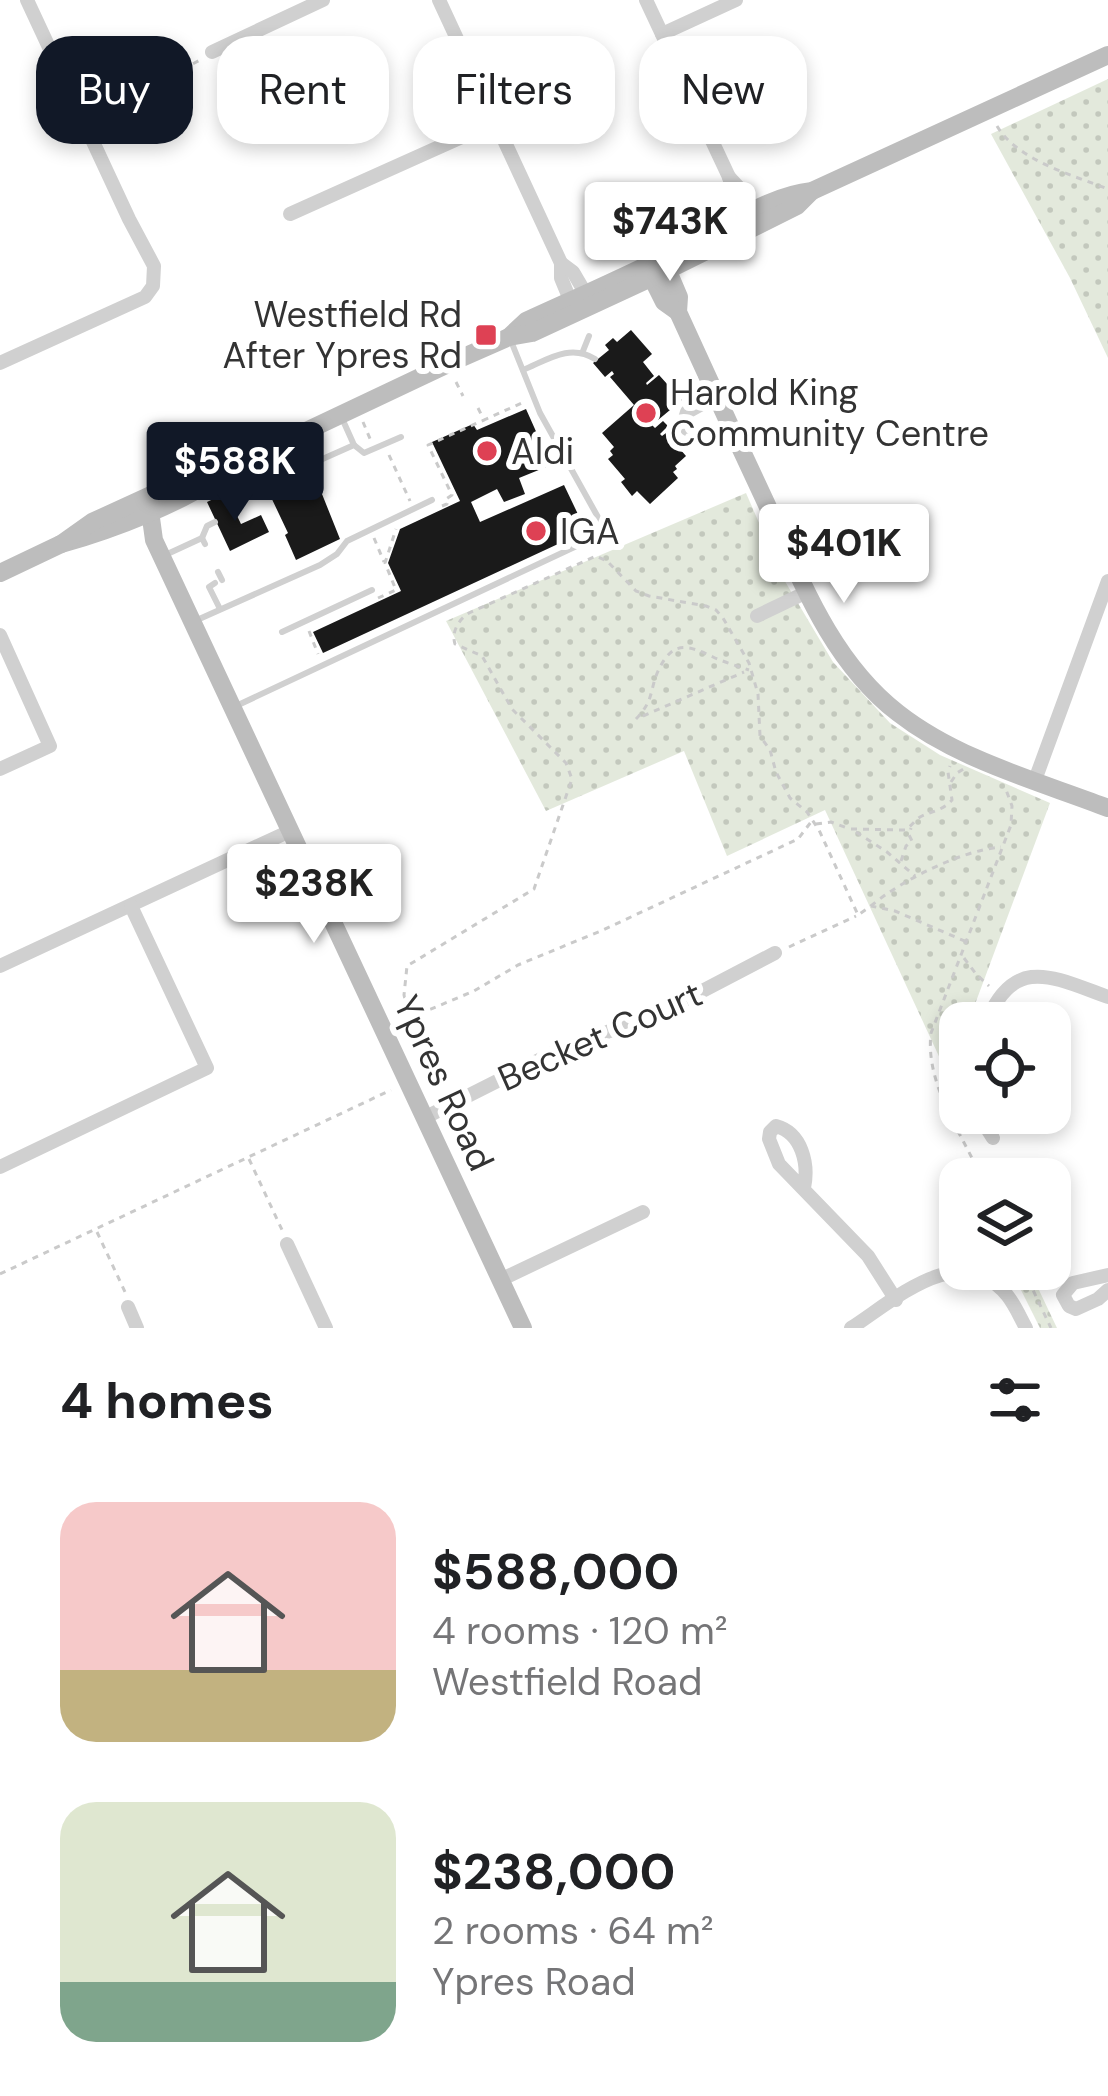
<!DOCTYPE html>
<meta charset="utf-8">
<style>
:root{--surface:#fff;--page:#f2f2f2;--text:#202124;--muted:#757577;--accent:#111827}
body{margin:0;font-family:"DM Sans",sans-serif;background:var(--page);color:var(--text);height:100vh;display:flex;flex-direction:column;font-size:45px;white-space:nowrap}
*{box-sizing:border-box;margin:0}
p{font-size:39px;color:var(--muted)}
.icon{flex:none;width:66px;height:66px;fill:none;stroke:currentColor;stroke-width:2;stroke-linecap:round;stroke-linejoin:round}
.map{position:relative;height:1328px;overflow:hidden}
.sheet{display:flex;flex-direction:column;background:var(--surface);flex:1}
.sheet>*{flex:none}
.guide{position:absolute;left:36px;top:36px;width:1038px;height:108px;display:flex;gap:24px}
.buttons{position:absolute;left:939px;top:1002px;display:grid;gap:24px}
.buttons a{display:grid;place-items:center;width:132px;height:132px;border-radius:24px;background:var(--surface);box-shadow:0 6px 18px #0003;font-size:60px}
.price{position:absolute;translate:-50% -102px;padding:0 27px;border-radius:12px;background:#fff;color:#222;font-size:39px;line-height:78px;filter:drop-shadow(0 3px 6px #0008)}
.price::after{content:'';position:absolute;left:50%;top:72px;width:36px;height:27px;margin-left:-18px;background:inherit;clip-path:polygon(0 0,100% 0,50% 100%)}
.price.current{background:var(--accent);color:#fff}
ul{padding:0;list-style:none}
li{display:flex;align-items:center;gap:36px;height:300px;padding:0 60px}
li span{display:grid;place-items:center;flex:none;width:336px;height:240px;border-radius:36px;color:#555}
li>.icon{margin-inline-start:auto}
span .icon{width:144px;height:144px;fill:#fffc;stroke-width:1}
li b{font-size:51px}
h2{display:flex;justify-content:space-between;align-items:center;height:144px;padding:0 60px;font-size:51px}
.chip{padding:0 42px;border-radius:36px;background:var(--surface);box-shadow:0 6px 18px #0003;font-size:42px;line-height:108px}
.chip.current{background:var(--accent);color:#fff}
.map>svg:first-child{display:block}
</style>
<div class="map">
<svg width="1108" height="1328" viewBox="0 0 1108 1328">
<defs>
<pattern id="park-dots" width="8" height="8" patternUnits="userSpaceOnUse" patternTransform="scale(3)"><rect width="8" height="8" fill="#e3e9dc"/><path d="M2 2h.1M6 6h.1" fill="none" stroke="#c3c8bd" stroke-width="1.8" stroke-linecap="round"/></pattern>
</defs>
<rect width="100%" height="100%" fill="#fff"/>
<g fill="url(#park-dots)">
<polygon points="1108,79 1108,358 1070,278 991,134"/>
<polygon points="746,493 783,578 833,662 890,723 940,755 1050,803 968,1023 960,1023 960,1046 949,1078 825,810 727,856 684,751 546,811 446,621"/>
<polygon points="1000,1269 1029,1269 1057,1328 1040,1328 1020,1288"/>
</g>
<g fill="#1a1a1a">
<polygon points="631,330 652,354 643,362 654,376 646,383 647,385 659,375 668,385 672,381 677,387 673,390 682,400 652,425 655,428 663,421 668,426 660,434 662,436 666,433 686,456 675,466 677,469 673,472 678,478 650,504 637,491 632,496 621,482 625,479 608,459 613,455 610,451 614,447 602,433 634,405 610,377 614,374 612,371 605,377 593,363 609,350 605,345 613,338 617,342"/>
<polygon points="526,409 551,465 519,478 525,494 504,502 497,489 471,502 480,522 564,485 586,531 323,653 313,632 401,591 388,563 400,529 460,501 432,442 473,424 477,430"/>
<polygon points="287,467 293,479 312,469 340,539 296,560 285,535 288,533 270,495 276,493 273,488 280,485 274,473"/>
<polygon points="226,493 241,524 261,515 269,532 230,551 207,502"/>
</g>
<g fill="none" stroke-linecap="round" stroke-linejoin="round">
<g stroke="#cacaca" stroke-width="3" stroke-dasharray="6 6" stroke-linecap="butt">
<polyline points="98,115 200,60"/>
<path d="M997,126c20,34 75,49 111,63"/>
<polyline points="456,382 463,396"/>
<polyline points="478,408 484,420 524,402"/>
<polyline points="363,422 371,441"/>
<polyline points="389,455 410,501"/>
<polyline points="442,506 447,504 446,499 452,495 428,445 484,420"/>
<polyline points="374,538 384,562"/>
<polyline points="378,598 396,590 385,563 396,529"/>
<polyline points="309,631 318,654"/>
<polyline points="643,716 744,672"/>
<path d="M636,719c19,-20 13,-29 23,-50 14,-29 29,-24 54,-12 11,5 24,9 36,13"/>
<polyline points="951,782 957,773 965,768"/>
<polyline points="816,824 831,822 847,828"/>
<path d="M851,829l54,1c5,-3 8,-7 12,-11 11,-8 23,-6 35,-19l-4,-28 2,-6"/>
<polyline points="856,832 887,852 915,876"/>
<polyline points="901,861 906,846 912,841 909,835 911,828"/>
<path d="M871,906c29,-25 91,-56 130,-59"/>
<polyline points="789,947 856,916"/>
<polyline points="964,958 976,974 989,986"/>
<path d="M420,1014l-13,-7 -3,-12 3,-29 127,-77 38,-110 -6,-16 -54,-54 -30,-53 -27,-12c-4,-12 4,-25 14,-31l127,-57 11,5 29,30 13,5 57,10 10,4 7,8 26,45 9,31 2,42 10,14 6,22 14,26 17,14 12,18 39,85 13,-9 24,5 72,31"/>
<polyline points="399,1027 412,1017 474,991 518,965 603,930 798,839 811,822"/>
<polyline points="249,1159 283,1232"/>
<path d="M982,1179c-20,-46 -57,-94 -51,-146l80,-208 1,-19 -7,-19"/>
<polyline points="97,1232 126,1294"/>
<polyline points="1023,1269 1051,1328"/>
<polyline points="0,1274 391,1090"/>
</g>
<g stroke="#d0d0d0" stroke-width="6">
<polyline points="583,351 589,336"/>
<path d="M523,370c24,-10 47,-27 72,-11"/>
<polyline points="341,416 354,445"/>
<polyline points="252,459 263,480 277,479"/>
<polyline points="291,473 354,445 364,453 401,437"/>
<polyline points="202,538 207,526 215,522"/>
<polyline points="163,556 202,538 205,544"/>
<polyline points="218,572 222,580"/>
<polyline points="215,583 209,587 220,609"/>
<polyline points="197,620 320,565 337,554 347,541 432,500"/>
<polyline points="282,632 372,590"/>
<polyline points="236,706 598,536 601,528 599,519 540,413 511,341"/>
</g>
<g stroke="#d0d0d0" stroke-width="14">
<polyline points="439,0 561,263 561,278 573,307"/>
<polyline points="646,0 729,177 743,226"/>
<polyline points="662,34 736,0"/>
<polyline points="212,52 323,0"/>
<polyline points="729,177 743,192 757,217"/>
<polyline points="290,214 495,122"/>
<polyline points="561,263 573,272 590,301"/>
<polyline points="0,363 145,297 153,286 154,266 129,219 27,0"/>
<polyline points="687,429 684,422 687,412 716,396"/>
<polyline points="757,616 807,592"/>
<polyline points="0,635 50,746 0,769"/>
<polyline points="1035,780 1108,581"/>
<polyline points="0,966 290,831"/>
<path d="M986,1023c28,-69 67,-46 122,-26"/>
<polyline points="977,1113 993,1138"/>
<polyline points="424,1118 559,1050 666,1010 775,953"/>
<polyline points="0,1167 207,1068 131,906"/>
<path d="M804,1188c5,-24 -2,-55 -28,-62l-6,6 -1,7 10,25 89,92 28,44"/>
<polyline points="287,1244 326,1328"/>
<polyline points="1108,1275 1073,1283 1063,1295 1069,1306 1076,1309 1098,1299 1108,1290"/>
<polyline points="500,1280 643,1212"/>
<polyline points="128,1307 137,1328"/>
<path d="M851,1328c45,-29 109,-89 156,-33 8,10 13,22 19,33"/>
</g>
<g stroke="#bdbdbd" stroke-width="18">
<path d="M662,257l17,40 -1,15c29,64 59,129 89,193 34,75 64,156 131,208 60,47 140,68 210,95"/>
<polyline points="647,268 664,302 678,312"/>
<path d="M509,337l17,-16c59,-27 119,-53 176,-83 35,-18 71,-43 110,-47l296,-136"/>
<polyline points="144,499 150,511 154,540 523,1328"/>
<path d="M61,544c44,-12 133,-44 165,-75l224,-106 59,-26 23,-4 136,-63 129,-64 15,-15"/>
<polyline points="0,573 61,544 92,522 210,468 226,469"/>
</g>
</g>
<g fill="#de4154" stroke="#fff" stroke-width="4.5">
<rect x="474" y="323" width="24" height="24" rx="6"/>
<circle cx="646" cy="413" r="12"/>
<circle cx="487" cy="451" r="12"/>
<circle cx="536" cy="531" r="12"/>
</g>
<g text-anchor="middle" dominant-baseline="central" stroke-width="12" stroke-linejoin="round" paint-order="stroke">
<g font-size="36" fill="#333" stroke="#fff" text-anchor="start">
<text x="462" y="314" text-anchor="end">Westfield Rd<tspan x="462" dy="41">After Ypres Rd</tspan></text>
<text x="670" y="392">Harold King<tspan x="670" dy="41">Community Centre</tspan></text>
<text x="511" y="451">Aldi</text>
<text x="560" y="531">IGA</text>
</g>
<g font-size="36" fill="#333" stroke="#fff">
<text transform="translate(600 1036) rotate(-24)">Becket Court</text>
<text transform="translate(444 1083) rotate(65)">Ypres Road</text>
</g>
</g>
</svg>
<div class="buttons">
<a><svg class="icon" aria-label="locate" viewBox="0 0 24 24"><circle cx="12" cy="12" r="6"/><path d="M12 2v4M12 18v4M2 12h4M18 12h4"/></svg></a>
<a><svg class="icon" aria-label="layers" viewBox="0 0 24 24"><path d="M12 4l9 5-9 5-9-5zM3 14l9 5 9-5"/></svg></a>
</div>
<b class="price" style="left:670px;top:284px">$743K</b>
<b class="price current" style="left:235px;top:524px">$588K</b>
<b class="price" style="left:844px;top:606px">$401K</b>
<b class="price" style="left:314px;top:946px">$238K</b>
<div class="guide">
<a class="chip current">Buy</a>
<a class="chip">Rent</a>
<a class="chip">Filters</a>
<a class="chip">New</a>
</div>
</div>
<section class="sheet">
<h2>4 homes<svg class="icon" aria-label="filters" viewBox="0 0 24 24"><path d="M4 7h16M4 17h16"/><circle cx="9" cy="7" r="2"/><circle cx="15" cy="17" r="2"/></svg></h2>
<ul>
<li><span style="background:linear-gradient(#f6c9c9 70%,#c2b280 0)"><svg class="icon" aria-label="home" viewBox="0 0 24 24"><path d="M3 11l9-7 9 7M6 9v11h12V9"/></svg></span><div><b>$588,000</b><p>4 rooms · 120 m²</p><p>Westfield Road</p></div></li>
<li><span style="background:linear-gradient(#dfe7d0 75%,#7fa58c 0)"><svg class="icon" aria-label="home" viewBox="0 0 24 24"><path d="M3 11l9-7 9 7M6 9v11h12V9"/></svg></span><div><b>$238,000</b><p>2 rooms · 64 m²</p><p>Ypres Road</p></div></li>
</ul>
</section>
